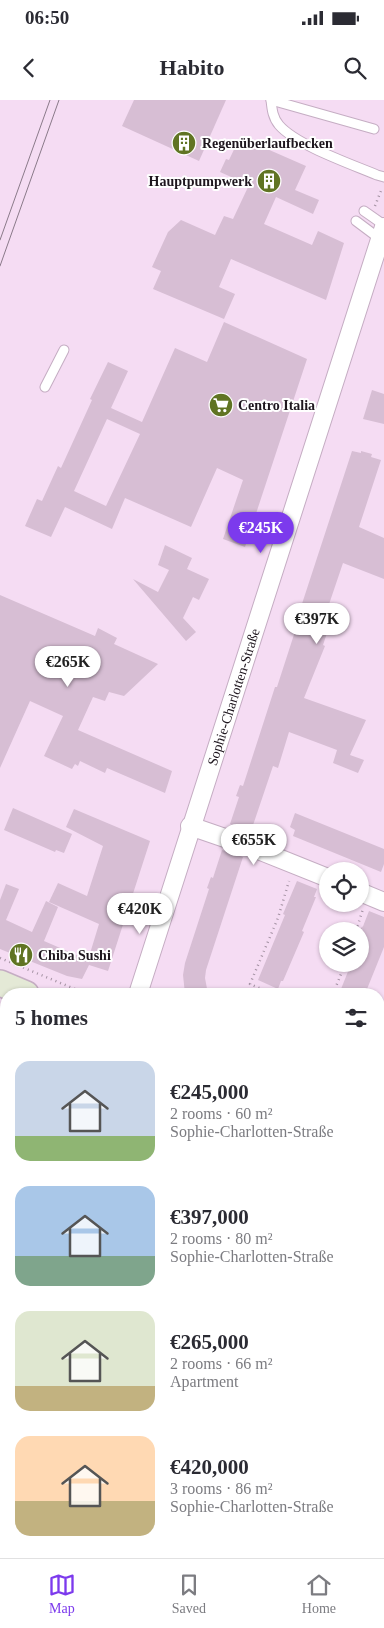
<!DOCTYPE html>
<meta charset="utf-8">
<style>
:root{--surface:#fff;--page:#f2f2f3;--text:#2b2b33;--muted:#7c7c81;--line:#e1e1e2;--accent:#7c3aed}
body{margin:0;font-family:"Times New Roman",serif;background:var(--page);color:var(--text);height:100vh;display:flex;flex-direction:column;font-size:19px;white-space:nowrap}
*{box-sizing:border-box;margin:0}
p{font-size:16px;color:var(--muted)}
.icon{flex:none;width:28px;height:28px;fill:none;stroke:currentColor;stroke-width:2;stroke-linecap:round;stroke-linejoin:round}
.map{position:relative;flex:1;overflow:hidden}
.side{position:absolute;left:0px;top:888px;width:385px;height:571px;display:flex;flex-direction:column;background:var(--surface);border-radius:20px 20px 0 0;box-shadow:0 1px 4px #0004}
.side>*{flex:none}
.buttons{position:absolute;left:319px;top:762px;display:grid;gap:10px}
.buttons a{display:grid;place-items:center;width:50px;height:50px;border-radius:50%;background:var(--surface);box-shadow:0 1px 4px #0004;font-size:25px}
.price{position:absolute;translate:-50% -42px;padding:0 11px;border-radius:18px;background:#fff;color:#222;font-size:16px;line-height:32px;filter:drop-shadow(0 1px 2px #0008)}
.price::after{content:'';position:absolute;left:50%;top:30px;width:15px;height:11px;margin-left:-8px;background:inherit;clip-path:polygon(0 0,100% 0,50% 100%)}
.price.on{background:var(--accent);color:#fff}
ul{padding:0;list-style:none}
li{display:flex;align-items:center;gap:15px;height:125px;padding:0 15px}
li span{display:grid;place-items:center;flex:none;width:140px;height:100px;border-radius:15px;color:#555}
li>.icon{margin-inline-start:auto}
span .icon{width:60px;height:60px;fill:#fffc;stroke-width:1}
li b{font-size:21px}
h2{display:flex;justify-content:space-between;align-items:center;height:60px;padding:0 15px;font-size:21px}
.status{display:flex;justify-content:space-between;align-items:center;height:35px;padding:0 25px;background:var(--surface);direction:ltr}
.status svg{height:14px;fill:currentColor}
header{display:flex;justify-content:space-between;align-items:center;height:65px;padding:0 15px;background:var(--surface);font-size:22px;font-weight:800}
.tabs{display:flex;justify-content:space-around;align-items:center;height:70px;border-top:1px solid var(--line);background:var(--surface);font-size:14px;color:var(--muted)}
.tabs a{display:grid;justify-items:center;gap:2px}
.tabs .on{color:var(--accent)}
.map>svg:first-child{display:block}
</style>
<div class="status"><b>06:50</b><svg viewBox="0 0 49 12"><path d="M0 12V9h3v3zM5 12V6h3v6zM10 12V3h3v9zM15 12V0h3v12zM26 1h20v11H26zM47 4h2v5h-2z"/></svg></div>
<header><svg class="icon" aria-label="back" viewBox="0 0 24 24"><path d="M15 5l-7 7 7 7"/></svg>Habito<svg class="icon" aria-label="search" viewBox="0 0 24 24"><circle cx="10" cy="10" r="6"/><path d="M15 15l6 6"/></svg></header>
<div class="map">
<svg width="384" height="1458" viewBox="0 0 384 1458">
<rect width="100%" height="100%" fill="#f5dcf3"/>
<g fill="#d7bed4" fill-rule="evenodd">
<polygon points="134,0 226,0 199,61 122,26"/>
<polygon points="240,37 306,66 295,90 319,100 313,114 276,97 264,124 312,145 318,131 344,143 326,200 231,159 219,187 235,194 224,219 153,189 161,171 152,167 168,132 181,120 215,135 224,116 233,119 249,85 220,72 226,59 229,60"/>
<path d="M224,222l83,37 -62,188 -22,-8 20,-59 -26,-12 -26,59 -66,-29 -13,31 -47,-22 -14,30 -26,-11 12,-27 5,2 16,-35 3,2 31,-68 -2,-1 18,-37 20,9 -17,37 31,14 33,-74 32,14zM107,319l33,15 -34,72 -32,-15z"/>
<polygon points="372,290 384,294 384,324 363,319"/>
<polygon points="352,351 361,353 361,351 372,354 371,357 381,360 359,427 384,438 384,479 343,463 322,525 329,527 323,545 325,546 304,598 366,620 350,655 364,660 358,673 333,663 337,650 289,632 278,668 273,666 251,731 230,724 239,697 236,696 240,685 243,686 275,587 277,587 300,516 298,516"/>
<polygon points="165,445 192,458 187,469 209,479 199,500 193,497 183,518 196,532 186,541 133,479 158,492 169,470 158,465"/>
<polygon points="0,495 95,536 98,528 117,538 114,544 158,564 124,596 109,592 105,601 93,597 78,630 172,671 165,693 107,668 105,673 80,661 78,666 75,664 72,669 44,656 63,616 30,601 0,668"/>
<polygon points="13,708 72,734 64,753 56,750 55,752 4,730"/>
<polygon points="74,709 150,741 108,871 89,865 82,879 67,876 0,849 0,800 6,784 19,789 6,820 32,832 46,801 58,807 44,841 88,860 99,824 49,802 58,783 87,796 103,746 66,727"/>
<polygon points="295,713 384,749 384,764 381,772 293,736 295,730 290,727"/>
<polygon points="222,750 243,757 206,870 205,878 208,894 185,894 183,875 185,863 209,789 207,788 211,777 213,778"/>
<polygon points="297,781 317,789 314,797 316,797 302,831 304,832 283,881 281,881 278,889 258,880 285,815 283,814"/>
<polygon points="369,811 384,817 384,847 365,894 339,894 351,864 360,864 360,834"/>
</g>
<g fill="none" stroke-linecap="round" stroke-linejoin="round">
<g stroke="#c5adc3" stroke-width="11">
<g id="service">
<path d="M271,0c1,10 2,18 8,25 17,20 72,39 98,50l7,2"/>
<polyline points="271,0 374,29"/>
<polyline points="364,111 384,125"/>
<polyline points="356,121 380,139"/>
<polyline points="45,287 64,250"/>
</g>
</g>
<g stroke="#c5adc3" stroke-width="20">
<g id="minor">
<polyline points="190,726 251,747 328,778"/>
<polyline points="360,792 384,802"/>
<path id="s1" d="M138,894l246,-767"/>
<polyline points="0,945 6,947"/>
<polyline points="0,1279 6,1282"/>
<polyline points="379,1390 384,1392"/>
</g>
</g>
<g stroke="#c5adc3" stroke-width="25">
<polyline id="tertiary" points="0,1326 6,1306"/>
</g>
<g stroke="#c5adc3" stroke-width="28">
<g id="secondary">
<polyline points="0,883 26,894"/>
<polyline points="379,1041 384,1043"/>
</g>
</g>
<g stroke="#a492a3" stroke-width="2.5" stroke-dasharray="1 4" stroke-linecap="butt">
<polyline points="375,106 382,88"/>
<polyline points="357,826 362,828"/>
<polyline points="356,831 363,809"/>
<polyline points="0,858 87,894"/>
<polyline points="273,894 250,884 278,818 289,781"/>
<polyline points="333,894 345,864"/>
<polyline points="0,908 6,911"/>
<polyline points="379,1017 384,1020"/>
<polyline points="0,1241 6,1221"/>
<polyline points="0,1255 2,1263"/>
<polyline points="0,1407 6,1387"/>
</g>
<use href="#service" stroke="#fff" stroke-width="9"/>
<use href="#minor" stroke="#fff" stroke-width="18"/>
<use href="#tertiary" stroke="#fff" stroke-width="22"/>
<use href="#secondary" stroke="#e4e9d6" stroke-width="25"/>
<g stroke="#8a7a89" stroke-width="1">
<polyline points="0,140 50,0"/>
<polyline points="0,166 59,0"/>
</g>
</g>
<defs>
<g id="building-disc" transform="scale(1.25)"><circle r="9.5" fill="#607423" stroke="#fff"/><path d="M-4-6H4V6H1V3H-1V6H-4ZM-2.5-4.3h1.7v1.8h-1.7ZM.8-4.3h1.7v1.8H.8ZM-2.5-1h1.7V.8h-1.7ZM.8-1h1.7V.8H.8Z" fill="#fff"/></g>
<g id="supermarket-disc" transform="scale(1.25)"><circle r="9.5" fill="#607423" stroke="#fff"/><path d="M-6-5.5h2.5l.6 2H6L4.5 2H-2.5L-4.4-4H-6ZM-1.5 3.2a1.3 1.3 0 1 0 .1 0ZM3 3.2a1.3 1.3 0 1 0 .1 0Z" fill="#fff"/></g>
<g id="restaurant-disc" transform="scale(1.25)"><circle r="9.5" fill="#607423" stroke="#fff"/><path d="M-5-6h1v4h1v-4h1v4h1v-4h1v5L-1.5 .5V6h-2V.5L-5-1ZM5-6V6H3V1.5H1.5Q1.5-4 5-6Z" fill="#fff"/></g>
</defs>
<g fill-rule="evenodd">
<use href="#building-disc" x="184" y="43"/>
<use href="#building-disc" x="269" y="81"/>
<use href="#supermarket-disc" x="221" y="305"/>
<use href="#restaurant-disc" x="21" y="855"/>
</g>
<g text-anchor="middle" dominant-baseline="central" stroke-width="4" stroke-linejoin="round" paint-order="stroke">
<g font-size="14" font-weight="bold" fill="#1e161e" stroke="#fff" text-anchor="start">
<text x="202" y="43">Regenüberlaufbecken</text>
<text x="252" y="81" text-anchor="end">Hauptpumpwerk</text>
<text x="238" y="305">Centro Italia</text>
<text x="38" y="855">Chiba Sushi</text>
</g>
<g font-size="14" fill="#1e161e" stroke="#fff">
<text stroke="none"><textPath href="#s1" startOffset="312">Sophie-Charlotten-Straße</textPath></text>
</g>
</g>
</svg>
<div class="buttons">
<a><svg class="icon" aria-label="locate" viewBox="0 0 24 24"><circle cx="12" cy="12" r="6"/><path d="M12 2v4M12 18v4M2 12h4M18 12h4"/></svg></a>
<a><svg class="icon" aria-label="layers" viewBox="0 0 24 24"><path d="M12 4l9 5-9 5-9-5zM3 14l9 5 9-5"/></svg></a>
</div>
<b class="price on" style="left:261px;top:454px">€245K</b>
<b class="price" style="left:317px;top:545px">€397K</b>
<b class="price" style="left:68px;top:588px">€265K</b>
<b class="price" style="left:254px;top:766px">€655K</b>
<b class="price" style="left:140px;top:835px">€420K</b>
<section class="side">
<h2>5 homes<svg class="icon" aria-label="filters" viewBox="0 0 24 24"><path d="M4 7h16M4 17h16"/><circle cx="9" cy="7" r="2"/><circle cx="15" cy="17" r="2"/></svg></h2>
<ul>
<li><span style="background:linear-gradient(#c9d6e8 75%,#8fb573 0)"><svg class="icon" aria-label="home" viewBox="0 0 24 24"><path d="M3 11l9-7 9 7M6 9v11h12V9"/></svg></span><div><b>€245,000</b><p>2 rooms · 60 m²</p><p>Sophie-Charlotten-Straße</p></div></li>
<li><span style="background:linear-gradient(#a9c7e8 70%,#7fa58c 0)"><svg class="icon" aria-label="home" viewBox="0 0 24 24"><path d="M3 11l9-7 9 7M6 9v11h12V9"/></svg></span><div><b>€397,000</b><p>2 rooms · 80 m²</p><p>Sophie-Charlotten-Straße</p></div></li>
<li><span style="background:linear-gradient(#dfe7d0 75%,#c2b280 0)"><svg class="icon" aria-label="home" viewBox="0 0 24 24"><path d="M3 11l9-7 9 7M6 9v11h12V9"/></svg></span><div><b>€265,000</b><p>2 rooms · 66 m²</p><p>Apartment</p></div></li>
<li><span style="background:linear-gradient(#ffd9b3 65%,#c2b280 0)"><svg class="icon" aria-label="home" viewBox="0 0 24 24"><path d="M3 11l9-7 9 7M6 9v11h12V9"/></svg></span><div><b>€420,000</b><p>3 rooms · 86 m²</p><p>Sophie-Charlotten-Straße</p></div></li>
</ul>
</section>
</div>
<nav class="tabs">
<a class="on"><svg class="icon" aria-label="map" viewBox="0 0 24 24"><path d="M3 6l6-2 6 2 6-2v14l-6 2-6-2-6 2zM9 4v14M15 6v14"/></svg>Map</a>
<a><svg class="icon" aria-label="saved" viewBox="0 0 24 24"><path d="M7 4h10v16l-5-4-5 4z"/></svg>Saved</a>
<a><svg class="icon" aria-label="home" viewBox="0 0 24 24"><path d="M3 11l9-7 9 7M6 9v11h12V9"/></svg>Home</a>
</nav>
